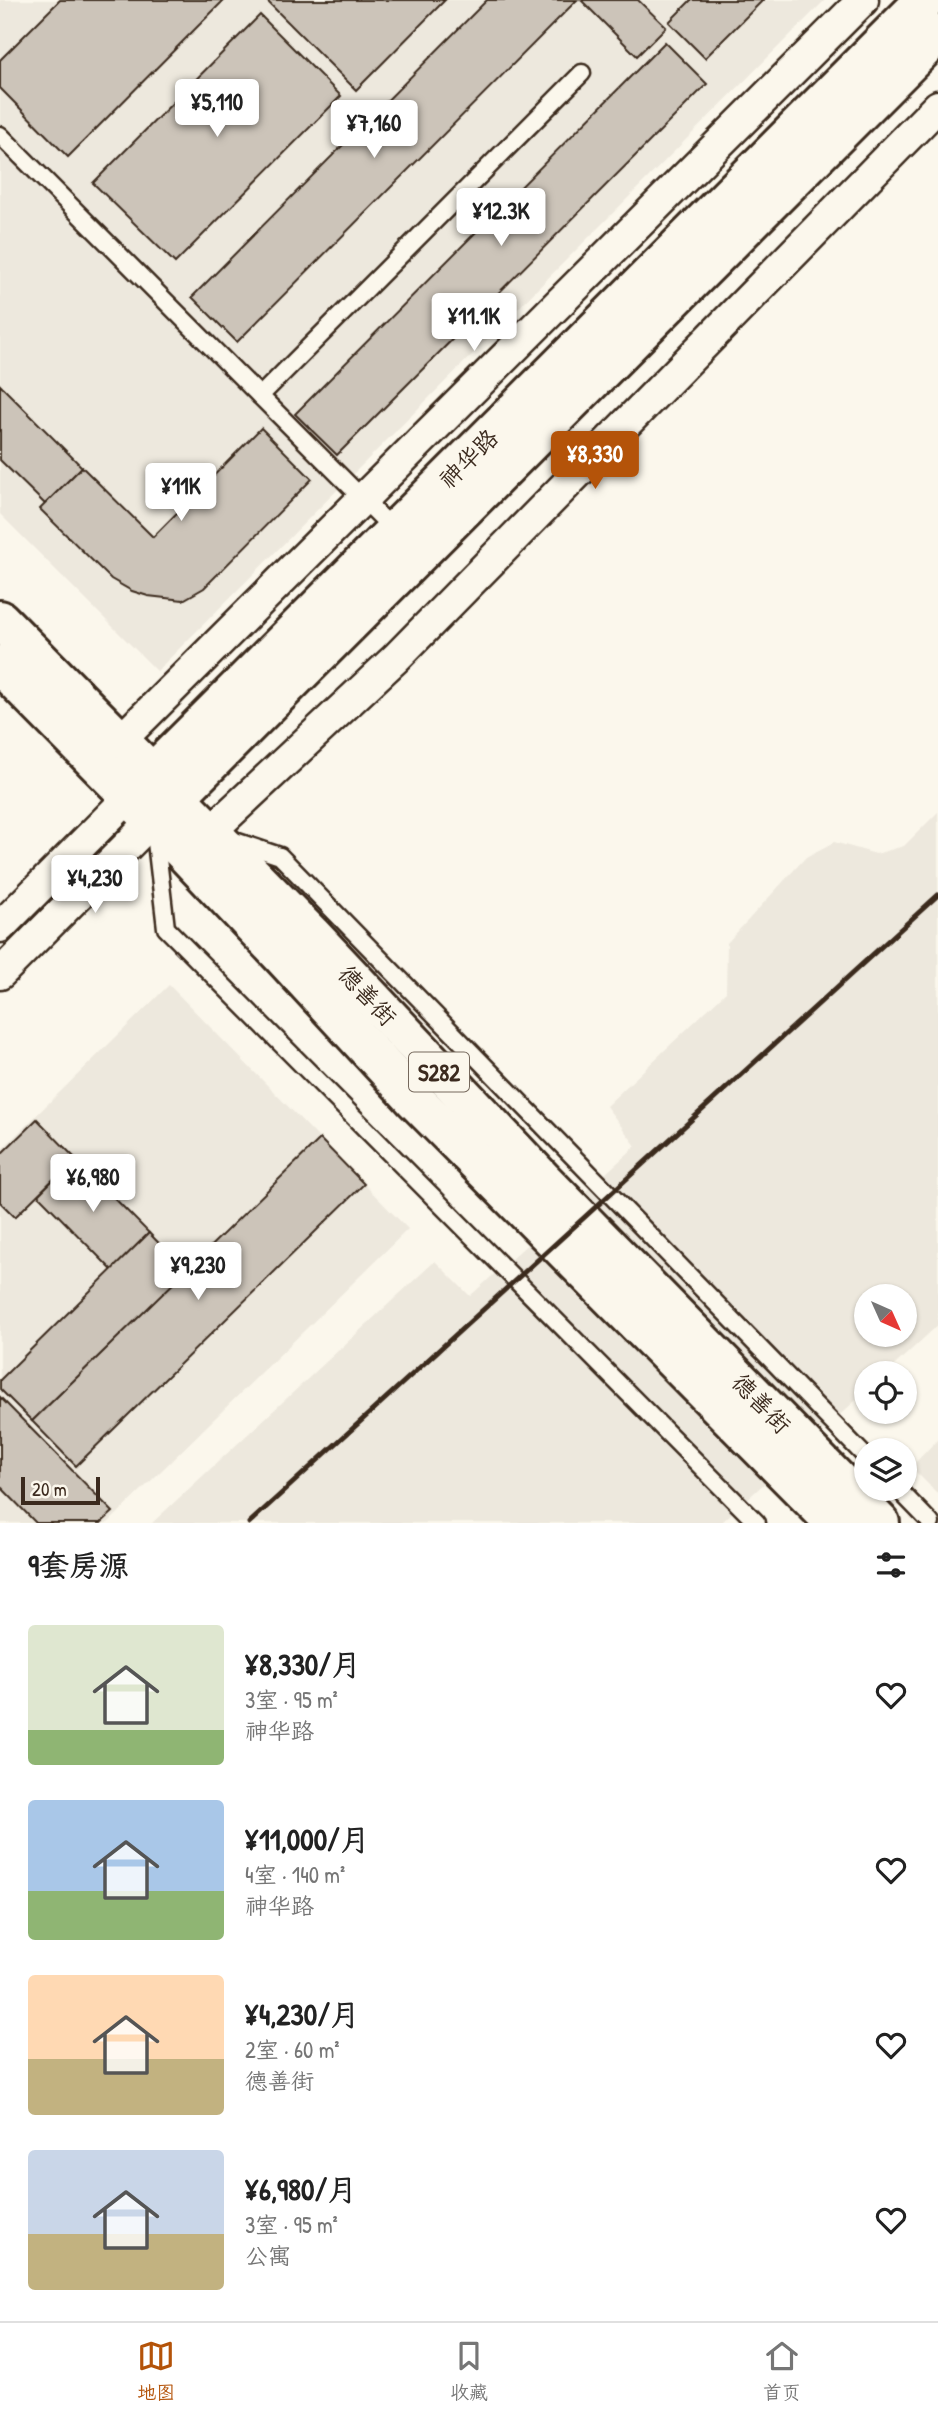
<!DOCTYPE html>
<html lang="zh">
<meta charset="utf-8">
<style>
:root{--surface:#fff;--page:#f2f2f2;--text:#222;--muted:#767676;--line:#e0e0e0;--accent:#b45309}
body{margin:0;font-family:"Patrick Hand","LXGW WenKai TC",sans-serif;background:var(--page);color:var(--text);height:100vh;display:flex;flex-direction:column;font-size:26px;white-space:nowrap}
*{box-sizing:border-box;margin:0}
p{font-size:23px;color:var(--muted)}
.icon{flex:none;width:38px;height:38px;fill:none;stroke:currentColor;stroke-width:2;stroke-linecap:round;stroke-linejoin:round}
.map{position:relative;height:1523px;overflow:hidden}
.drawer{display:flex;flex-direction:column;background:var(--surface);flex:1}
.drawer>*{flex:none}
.needle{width:46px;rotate:135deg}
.fabs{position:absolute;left:854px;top:1284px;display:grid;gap:14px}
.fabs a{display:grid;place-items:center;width:63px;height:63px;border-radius:50%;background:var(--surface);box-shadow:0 2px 5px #0004;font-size:35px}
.scale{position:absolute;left:21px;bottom:18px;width:79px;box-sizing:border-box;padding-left:7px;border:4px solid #3b2a1e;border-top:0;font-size:19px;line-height:24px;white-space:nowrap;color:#3b2a1e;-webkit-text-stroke:5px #fbf7ec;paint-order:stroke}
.price{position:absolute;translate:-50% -60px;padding:0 16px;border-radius:7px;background:#fff;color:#222;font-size:23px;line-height:46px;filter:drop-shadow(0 2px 4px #0008)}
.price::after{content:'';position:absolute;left:50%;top:42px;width:21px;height:16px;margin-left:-10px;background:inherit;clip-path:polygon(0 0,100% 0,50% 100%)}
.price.current{background:var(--accent);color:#fff}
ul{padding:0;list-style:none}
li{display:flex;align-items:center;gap:21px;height:175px;padding:0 28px}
li span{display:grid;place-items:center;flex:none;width:196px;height:140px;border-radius:7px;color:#555}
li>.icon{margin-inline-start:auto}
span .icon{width:84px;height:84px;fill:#fffc;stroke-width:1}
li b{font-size:30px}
h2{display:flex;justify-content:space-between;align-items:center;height:84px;padding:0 28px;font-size:30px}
.tab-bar{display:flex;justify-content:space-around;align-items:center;height:98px;border-top:2px solid var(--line);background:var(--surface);font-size:19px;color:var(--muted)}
.tab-bar a{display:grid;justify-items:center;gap:4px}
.tab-bar .current{color:var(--accent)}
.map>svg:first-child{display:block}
</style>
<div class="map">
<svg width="938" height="1523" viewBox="0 0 938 1523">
<rect width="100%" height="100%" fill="#fbf7ec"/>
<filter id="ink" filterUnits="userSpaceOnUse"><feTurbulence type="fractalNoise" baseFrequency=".0143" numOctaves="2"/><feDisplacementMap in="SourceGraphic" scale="14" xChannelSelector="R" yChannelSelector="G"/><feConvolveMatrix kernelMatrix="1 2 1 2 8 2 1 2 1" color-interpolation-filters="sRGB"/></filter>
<g filter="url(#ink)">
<g fill="#ede8dd" fill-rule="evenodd">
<polygon points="0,0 825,0 157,671 0,514"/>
<path d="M938,812v513l-53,49h-19v17l-145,132h-569l283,-262 35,35 166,-150 -30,-40 120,-114 1,-49 79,-86 28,-15 42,12 28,-8zM866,1297h39v38h-39z"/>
<polygon points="169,985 408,1229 108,1523 0,1523 0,1151"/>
<polygon points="938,1439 938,1494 911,1467"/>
</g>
<g fill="#ccc4b9" stroke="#3b2a1e" stroke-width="2">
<polygon points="60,0 224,0 68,157 0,88 0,60"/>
<polygon points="270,0 445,0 356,90 268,2"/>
<polygon points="487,0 577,0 237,342 192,297"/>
<polygon points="581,0 638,0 666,27 637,56"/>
<polygon points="691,0 763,0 705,58 669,22"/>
<polygon points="260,15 341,96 175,263 93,183"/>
<polygon points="665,42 707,84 337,455 295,414"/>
<polygon points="0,385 82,467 45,504 0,460"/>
<polygon points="261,428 312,479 204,588 183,600 148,596 132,591 111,579 40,509 82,467 153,537"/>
<polygon points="37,1119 75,1158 15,1217 0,1202 0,1155"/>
<polygon points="320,1139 364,1184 76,1466 32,1421"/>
<polygon points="75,1158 149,1233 112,1270 38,1195"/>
<polygon points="149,1233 186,1271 32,1421 0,1389 0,1380"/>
<polygon points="0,1397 113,1512 101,1523 36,1523 0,1486"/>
</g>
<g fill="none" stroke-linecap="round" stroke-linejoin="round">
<g stroke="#3b2a1e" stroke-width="21">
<g id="lane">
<polyline points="0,135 260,396 582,73"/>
<polyline points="260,396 395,531"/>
<polyline points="155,833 166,928 757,1523"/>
<polyline points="232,840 280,856 866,1457"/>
<polyline points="898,1489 931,1523"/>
</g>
</g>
<g stroke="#3b2a1e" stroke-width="35">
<g id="street">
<polyline points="120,741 863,0"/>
<polyline points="210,832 396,658 938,106"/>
<polyline points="0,927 130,796"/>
<polyline points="0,974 153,820"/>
</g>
</g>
<g stroke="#3b2a1e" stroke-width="44">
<g id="secondary">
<polyline points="130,796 925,0"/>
<polyline points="153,820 938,34"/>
</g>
</g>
<g stroke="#3b2a1e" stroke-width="44">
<g id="primary">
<polyline points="0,620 311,934 542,1179 880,1523"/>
<polyline points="0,665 153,820 281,955 415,1100 835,1523"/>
</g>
</g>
<use href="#lane" stroke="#fbf7ec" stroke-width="16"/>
<use href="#street" stroke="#fbf7ec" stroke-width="30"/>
<use href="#secondary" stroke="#fbf7ec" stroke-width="38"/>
<use href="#primary" stroke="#fbf7ec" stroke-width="38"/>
<polyline stroke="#3b2a1e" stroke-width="5" points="249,1523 938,895"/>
</g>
</g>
<g text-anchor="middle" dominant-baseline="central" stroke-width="5" stroke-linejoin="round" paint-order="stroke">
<rect fill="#fbf7ec" stroke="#75685c" stroke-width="2" x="409" y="1052.5" width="60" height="39" rx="5"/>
<g font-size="23" font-weight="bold" fill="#3b2a1e">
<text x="439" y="1072">S282</text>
</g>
<g font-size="24" fill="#3b2a1e" stroke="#fbf7ec">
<text transform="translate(468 458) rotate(-45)">神华路</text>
<text transform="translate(368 995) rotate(47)">德善街</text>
<text transform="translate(762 1403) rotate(46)">德善街</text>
</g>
</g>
</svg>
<div class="fabs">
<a><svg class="needle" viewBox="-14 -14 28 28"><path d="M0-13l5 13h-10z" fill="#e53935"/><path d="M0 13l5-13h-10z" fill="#767676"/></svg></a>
<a><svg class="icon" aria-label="locate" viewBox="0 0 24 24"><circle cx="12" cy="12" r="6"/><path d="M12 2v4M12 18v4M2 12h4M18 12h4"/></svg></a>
<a><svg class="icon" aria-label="layers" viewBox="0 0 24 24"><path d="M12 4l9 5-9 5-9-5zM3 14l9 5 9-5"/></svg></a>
</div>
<div class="scale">20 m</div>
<b class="price" style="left:217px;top:139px">¥5,110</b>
<b class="price" style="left:374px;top:160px">¥7,160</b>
<b class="price" style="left:501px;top:248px">¥12.3K</b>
<b class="price" style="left:474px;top:353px">¥11.1K</b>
<b class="price current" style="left:595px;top:491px">¥8,330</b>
<b class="price" style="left:181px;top:523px">¥11K</b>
<b class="price" style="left:95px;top:915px">¥4,230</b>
<b class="price" style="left:93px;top:1214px">¥6,980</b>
<b class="price" style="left:198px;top:1302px">¥9,230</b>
</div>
<section class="drawer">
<h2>9套房源<svg class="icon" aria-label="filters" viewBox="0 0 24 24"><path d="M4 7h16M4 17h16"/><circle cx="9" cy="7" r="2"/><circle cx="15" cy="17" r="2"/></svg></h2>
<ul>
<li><span style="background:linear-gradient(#dfe7d0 75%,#8fb573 0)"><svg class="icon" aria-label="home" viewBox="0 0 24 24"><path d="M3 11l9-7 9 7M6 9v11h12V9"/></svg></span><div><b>¥8,330/月</b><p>3室 · 95 m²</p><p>神华路</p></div><svg class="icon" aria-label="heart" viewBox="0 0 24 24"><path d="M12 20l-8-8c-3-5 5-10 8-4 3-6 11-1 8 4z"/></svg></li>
<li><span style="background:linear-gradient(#a9c7e8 65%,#8fb573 0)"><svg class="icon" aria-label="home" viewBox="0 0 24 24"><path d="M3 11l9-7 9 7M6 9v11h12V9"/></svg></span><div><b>¥11,000/月</b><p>4室 · 140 m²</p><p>神华路</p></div><svg class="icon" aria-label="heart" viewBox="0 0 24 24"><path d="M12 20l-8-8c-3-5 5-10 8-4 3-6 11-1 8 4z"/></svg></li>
<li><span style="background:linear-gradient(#ffd9b3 60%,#c2b280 0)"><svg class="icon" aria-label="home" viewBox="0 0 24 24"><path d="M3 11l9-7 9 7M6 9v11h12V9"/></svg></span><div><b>¥4,230/月</b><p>2室 · 60 m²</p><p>德善街</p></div><svg class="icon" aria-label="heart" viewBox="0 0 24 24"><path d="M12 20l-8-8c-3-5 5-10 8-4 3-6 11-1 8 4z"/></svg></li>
<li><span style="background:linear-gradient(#c9d6e8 60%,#c2b280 0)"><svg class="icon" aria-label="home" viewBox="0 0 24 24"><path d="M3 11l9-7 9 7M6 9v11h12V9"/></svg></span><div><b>¥6,980/月</b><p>3室 · 95 m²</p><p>公寓</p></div><svg class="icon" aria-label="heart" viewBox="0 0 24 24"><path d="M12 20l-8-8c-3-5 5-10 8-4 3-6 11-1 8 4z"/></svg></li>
</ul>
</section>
<nav class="tab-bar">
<a class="current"><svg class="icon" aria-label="map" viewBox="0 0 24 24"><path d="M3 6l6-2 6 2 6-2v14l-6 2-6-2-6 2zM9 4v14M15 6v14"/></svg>地图</a>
<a><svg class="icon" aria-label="saved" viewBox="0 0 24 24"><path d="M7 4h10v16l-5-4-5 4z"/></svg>收藏</a>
<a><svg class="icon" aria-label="home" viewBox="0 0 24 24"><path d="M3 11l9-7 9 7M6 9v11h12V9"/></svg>首页</a>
</nav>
